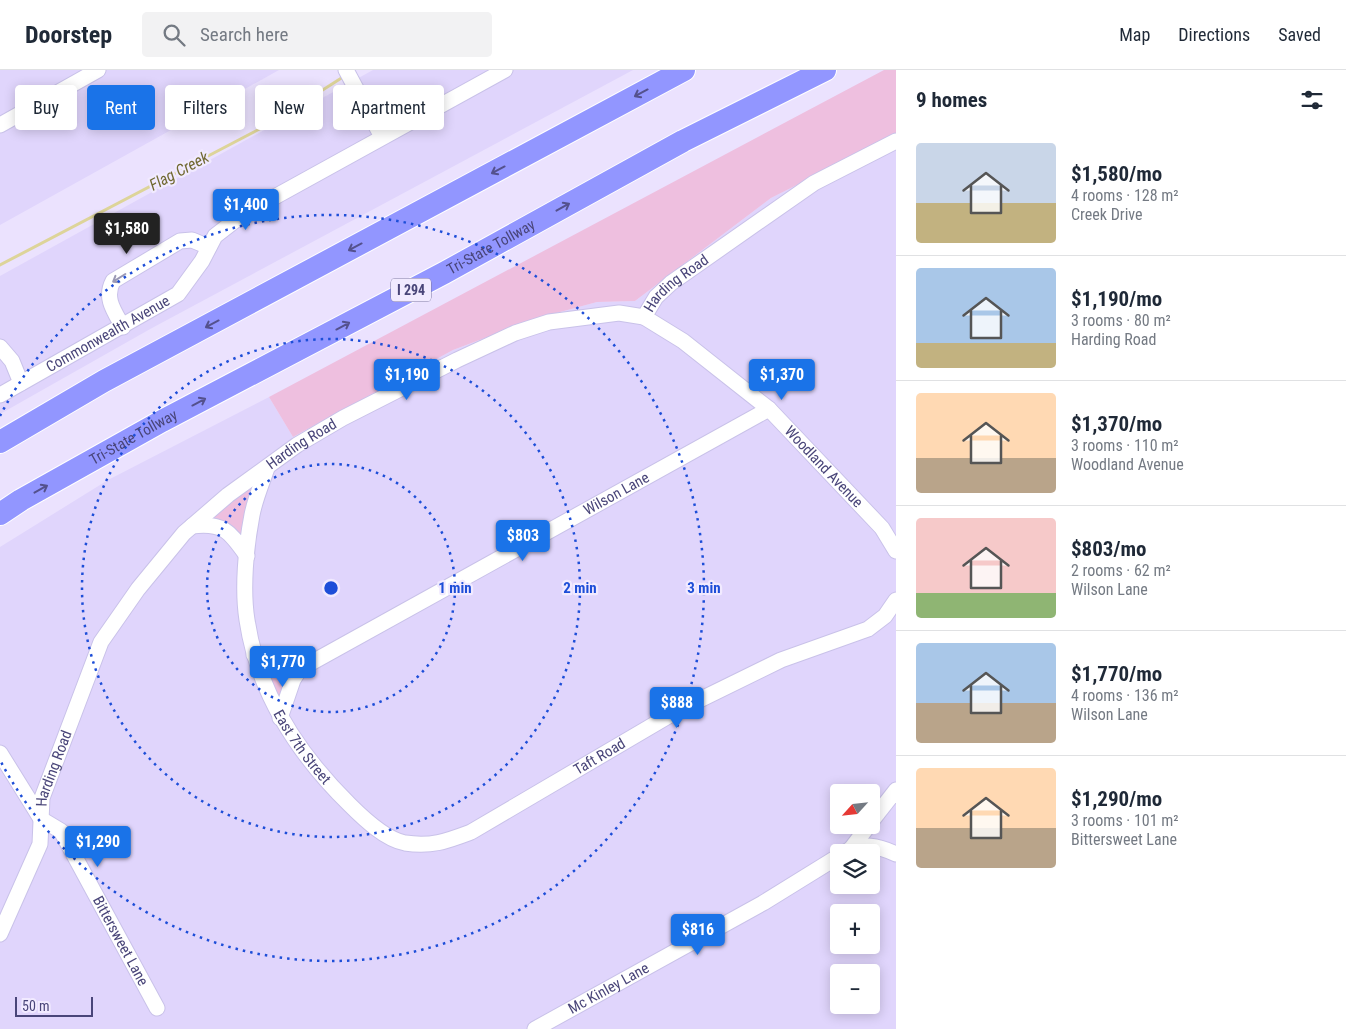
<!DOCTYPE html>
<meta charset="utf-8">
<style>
:root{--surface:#fff;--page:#f2f2f3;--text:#1f2937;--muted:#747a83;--line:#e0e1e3;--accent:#1a73e8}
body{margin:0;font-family:"Roboto Condensed",sans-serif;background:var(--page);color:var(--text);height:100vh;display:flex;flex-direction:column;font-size:19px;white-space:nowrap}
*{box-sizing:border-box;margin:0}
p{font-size:16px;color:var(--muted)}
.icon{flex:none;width:28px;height:28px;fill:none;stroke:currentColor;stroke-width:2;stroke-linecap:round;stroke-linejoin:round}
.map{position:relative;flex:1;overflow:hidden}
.sheet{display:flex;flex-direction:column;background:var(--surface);width:450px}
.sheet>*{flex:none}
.top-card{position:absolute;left:15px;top:15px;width:475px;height:45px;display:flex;gap:10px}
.needle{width:32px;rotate:243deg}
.buttons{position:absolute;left:830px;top:714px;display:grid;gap:10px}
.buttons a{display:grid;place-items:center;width:50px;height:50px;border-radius:5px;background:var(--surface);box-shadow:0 2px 12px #0003;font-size:25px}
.scale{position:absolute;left:15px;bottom:12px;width:78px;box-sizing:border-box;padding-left:5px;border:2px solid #494579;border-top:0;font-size:14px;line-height:18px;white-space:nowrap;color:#494579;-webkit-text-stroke:4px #f1eaff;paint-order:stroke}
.price{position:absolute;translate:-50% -42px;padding:0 11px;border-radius:5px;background:var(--accent);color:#fff;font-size:16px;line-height:32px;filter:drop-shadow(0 1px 2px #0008)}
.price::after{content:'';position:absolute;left:50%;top:30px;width:15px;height:11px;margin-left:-8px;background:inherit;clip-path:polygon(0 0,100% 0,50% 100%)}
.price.on{background:#222;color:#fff}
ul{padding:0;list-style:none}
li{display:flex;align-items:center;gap:15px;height:125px;padding:0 20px}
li+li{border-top:1px solid var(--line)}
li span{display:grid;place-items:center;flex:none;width:140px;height:100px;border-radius:5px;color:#555}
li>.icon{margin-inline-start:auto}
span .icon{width:60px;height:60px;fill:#fffc;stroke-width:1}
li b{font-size:21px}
h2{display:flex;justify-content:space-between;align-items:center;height:60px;padding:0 20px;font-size:21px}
.pill{padding:0 18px;border-radius:5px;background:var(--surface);box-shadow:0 2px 12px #0003;font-size:18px;line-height:45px}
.pill.on{background:var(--accent);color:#fff}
header{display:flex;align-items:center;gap:30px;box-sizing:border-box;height:70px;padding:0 25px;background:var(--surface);border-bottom:1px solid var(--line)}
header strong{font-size:24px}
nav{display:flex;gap:28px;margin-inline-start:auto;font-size:18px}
.search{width:350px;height:45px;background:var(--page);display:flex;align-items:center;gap:12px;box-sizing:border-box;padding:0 18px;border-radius:5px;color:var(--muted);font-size:19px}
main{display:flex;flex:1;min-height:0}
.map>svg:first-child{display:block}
</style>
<header>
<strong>Doorstep</strong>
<div class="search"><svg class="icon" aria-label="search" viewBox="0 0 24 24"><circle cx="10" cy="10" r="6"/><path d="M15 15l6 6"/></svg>Search here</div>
<nav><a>Map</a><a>Directions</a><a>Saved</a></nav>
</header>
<main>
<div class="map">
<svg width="896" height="959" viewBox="0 0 896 959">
<rect width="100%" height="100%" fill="#ebe2fe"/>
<g fill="#e0d5fc" fill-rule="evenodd">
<polygon points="0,0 279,0 0,155"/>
<polygon points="373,0 633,0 152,258 0,344 0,206"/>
<path d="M896,65v894h-896v-482l108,-67 161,-83 24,40 160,-87 85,-32 59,-16 38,-1 136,-103zM839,722h32v33h-32zM839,782h32v33h-32zM839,842h32v33h-32zM839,902h32v33h-32z"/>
</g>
<g fill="#eebfdf">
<polygon points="884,0 896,0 896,65 771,128 635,231 597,232 538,248 453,280 293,367 269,327"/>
<polygon points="255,412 244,464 241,466 214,447"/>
<polygon points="271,600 285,604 287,607 279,630 268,603"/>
</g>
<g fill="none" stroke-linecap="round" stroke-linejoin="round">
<polyline stroke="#ddd499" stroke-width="3" points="0,195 271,53 343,7"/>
<g stroke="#c9c2e9" stroke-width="17">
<g id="minor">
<polyline points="346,0 382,67"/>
<polyline points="0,55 98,0"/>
<path id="s1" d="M644,247l39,24 86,68 113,119 14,23"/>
<path d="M123,257c-9,-16 -19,-29 -10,-46l67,-40 12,-1 17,7"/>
<polyline points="0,277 12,291 21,313"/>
<path id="s2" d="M0,325l178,-101 24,-33 13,-25 27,-21 263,-145"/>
<path id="s3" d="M267,398c-5,15 -12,31 -15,47 -6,31 -10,74 -5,105 11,74 51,134 103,185 14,14 35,34 55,38 27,4 42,-2 66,-11l206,-121 104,-51 87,-31 17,-13 11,-16"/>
<path d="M192,456c32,-4 38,6 55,30"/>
<polyline points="254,585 277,595 300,599"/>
<path id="s4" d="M280,648l13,-38 7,-11 469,-260"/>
<path id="s5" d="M0,683l41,66 20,12 96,177"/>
<polyline points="871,752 896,720"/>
<polyline points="850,780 869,755"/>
<path d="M845,782c17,-10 34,-6 51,2"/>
<path id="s6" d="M0,864l40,-90 2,-46 59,-156 37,-53 46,-56 44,-38 69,-50 46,-27 114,-58 58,-27 34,-11 70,-9 25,4 12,-20 15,-14 143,-100 82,-42"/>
<path id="s7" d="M535,959l228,-126 76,-47"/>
</g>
</g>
<g stroke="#fff" stroke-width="24">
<g id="highway">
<polyline points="0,372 104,311 684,0"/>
<path id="s8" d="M0,444l21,-14 141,-79 282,-148 239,-132 142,-71"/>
</g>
</g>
<use href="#minor" stroke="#fff" stroke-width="15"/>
<use href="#highway" stroke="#9296ff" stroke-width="22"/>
</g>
<defs><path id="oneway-shaft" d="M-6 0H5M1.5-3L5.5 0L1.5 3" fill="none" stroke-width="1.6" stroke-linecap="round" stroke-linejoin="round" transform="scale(1.25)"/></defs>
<g stroke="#54518d">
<use href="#oneway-shaft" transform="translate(641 23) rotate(152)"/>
<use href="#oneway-shaft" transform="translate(498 100) rotate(152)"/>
<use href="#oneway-shaft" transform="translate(563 137) rotate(-29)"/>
<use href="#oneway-shaft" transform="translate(355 177) rotate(152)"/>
<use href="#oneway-shaft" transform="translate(212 254) rotate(152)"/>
<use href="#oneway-shaft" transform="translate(343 256) rotate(-28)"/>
<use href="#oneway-shaft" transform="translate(199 332) rotate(-28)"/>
<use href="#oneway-shaft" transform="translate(41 419) rotate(-29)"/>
</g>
<use stroke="#9b99b5" href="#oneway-shaft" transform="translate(119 208) rotate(148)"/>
<g fill="none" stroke="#1d4ed8" stroke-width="2.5" stroke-dasharray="2.5 5">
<circle cx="331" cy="518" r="124"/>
<circle cx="331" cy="518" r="249"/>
<path d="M0 346A373 373 0 1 1 0 690"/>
</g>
<g text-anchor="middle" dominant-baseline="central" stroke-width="4.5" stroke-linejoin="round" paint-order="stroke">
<rect fill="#f1eaff" stroke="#7b76a1" stroke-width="1" x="391" y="208.5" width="40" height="23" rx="4"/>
<g font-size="14" font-weight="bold" fill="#494579">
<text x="411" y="220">I 294</text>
</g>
<g font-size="15" fill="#494579" stroke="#f1eaff">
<text stroke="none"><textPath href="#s8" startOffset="559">Tri-State Tollway</textPath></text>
<text stroke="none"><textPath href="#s6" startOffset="1016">Harding Road</textPath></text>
<text stroke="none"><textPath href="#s2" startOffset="124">Commonwealth Avenue</textPath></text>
<text stroke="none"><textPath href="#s8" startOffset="154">Tri-State Tollway</textPath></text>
<text stroke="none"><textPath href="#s6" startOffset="596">Harding Road</textPath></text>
<text stroke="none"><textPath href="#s1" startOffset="235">Woodland Avenue</textPath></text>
<text stroke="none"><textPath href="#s4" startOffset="415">Wilson Lane</textPath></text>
<text stroke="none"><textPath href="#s3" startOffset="295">East 7th Street</textPath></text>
<text stroke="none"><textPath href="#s3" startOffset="655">Taft Road</textPath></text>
<text stroke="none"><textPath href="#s6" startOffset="176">Harding Road</textPath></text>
<text stroke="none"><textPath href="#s5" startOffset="226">Bittersweet Lane</textPath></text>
<text stroke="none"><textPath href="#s7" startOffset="84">Mc Kinley Lane</textPath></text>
</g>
<g font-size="16" font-style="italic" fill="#716932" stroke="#f1eaff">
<text transform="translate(179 101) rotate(-28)">Flag Creek</text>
</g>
</g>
<circle cx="331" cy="518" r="8" fill="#1d4ed8" stroke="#f1eaff" stroke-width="2.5"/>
<g font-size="15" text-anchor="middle" font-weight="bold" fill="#1d4ed8" stroke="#f1eaff" stroke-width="4.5" stroke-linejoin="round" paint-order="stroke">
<text x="455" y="523">1 min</text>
<text x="580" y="523">2 min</text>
<text x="704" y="523">3 min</text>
</g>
</svg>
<div class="buttons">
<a><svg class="needle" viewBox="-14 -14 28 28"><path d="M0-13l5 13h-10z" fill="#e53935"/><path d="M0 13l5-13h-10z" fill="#747a83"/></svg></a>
<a><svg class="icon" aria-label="layers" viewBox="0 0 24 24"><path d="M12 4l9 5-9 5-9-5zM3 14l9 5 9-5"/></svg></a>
<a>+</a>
<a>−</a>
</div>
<div class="scale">50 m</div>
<b class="price" style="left:246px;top:161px">$1,400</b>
<b class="price on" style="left:127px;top:185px">$1,580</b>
<b class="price" style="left:407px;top:331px">$1,190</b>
<b class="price" style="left:782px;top:331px">$1,370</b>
<b class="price" style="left:523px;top:492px">$803</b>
<b class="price" style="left:283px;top:618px">$1,770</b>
<b class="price" style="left:677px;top:659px">$888</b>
<b class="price" style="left:98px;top:798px">$1,290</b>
<b class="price" style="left:698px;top:886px">$816</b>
<div class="top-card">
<a class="pill">Buy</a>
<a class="pill on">Rent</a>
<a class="pill">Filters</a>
<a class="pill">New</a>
<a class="pill">Apartment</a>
</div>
</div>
<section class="sheet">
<h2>9 homes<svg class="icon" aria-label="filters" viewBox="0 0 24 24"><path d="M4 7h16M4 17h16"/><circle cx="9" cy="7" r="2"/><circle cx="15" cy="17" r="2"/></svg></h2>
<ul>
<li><span style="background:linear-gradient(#c9d6e8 60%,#c2b280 0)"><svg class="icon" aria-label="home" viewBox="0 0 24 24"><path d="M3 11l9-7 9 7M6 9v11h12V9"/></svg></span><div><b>$1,580/mo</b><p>4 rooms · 128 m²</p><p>Creek Drive</p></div></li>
<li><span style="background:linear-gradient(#a9c7e8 75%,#c2b280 0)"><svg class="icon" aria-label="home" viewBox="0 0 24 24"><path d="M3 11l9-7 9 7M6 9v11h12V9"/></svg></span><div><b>$1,190/mo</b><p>3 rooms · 80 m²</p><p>Harding Road</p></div></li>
<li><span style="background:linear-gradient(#ffd9b3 65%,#b9a48a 0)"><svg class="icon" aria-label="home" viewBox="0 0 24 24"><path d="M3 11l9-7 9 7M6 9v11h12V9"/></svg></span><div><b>$1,370/mo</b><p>3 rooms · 110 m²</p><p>Woodland Avenue</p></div></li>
<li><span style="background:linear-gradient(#f6c9c9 75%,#8fb573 0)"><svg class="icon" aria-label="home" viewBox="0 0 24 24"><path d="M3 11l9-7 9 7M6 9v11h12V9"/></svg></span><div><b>$803/mo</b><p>2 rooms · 62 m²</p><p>Wilson Lane</p></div></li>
<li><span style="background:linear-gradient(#a9c7e8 60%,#b9a48a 0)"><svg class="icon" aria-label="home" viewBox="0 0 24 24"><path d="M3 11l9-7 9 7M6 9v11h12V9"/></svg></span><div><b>$1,770/mo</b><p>4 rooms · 136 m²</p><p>Wilson Lane</p></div></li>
<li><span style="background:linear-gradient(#ffd9b3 60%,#b9a48a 0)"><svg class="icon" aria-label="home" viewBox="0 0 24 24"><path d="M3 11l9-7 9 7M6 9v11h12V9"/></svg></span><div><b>$1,290/mo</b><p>3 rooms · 101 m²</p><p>Bittersweet Lane</p></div></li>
</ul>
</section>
</main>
